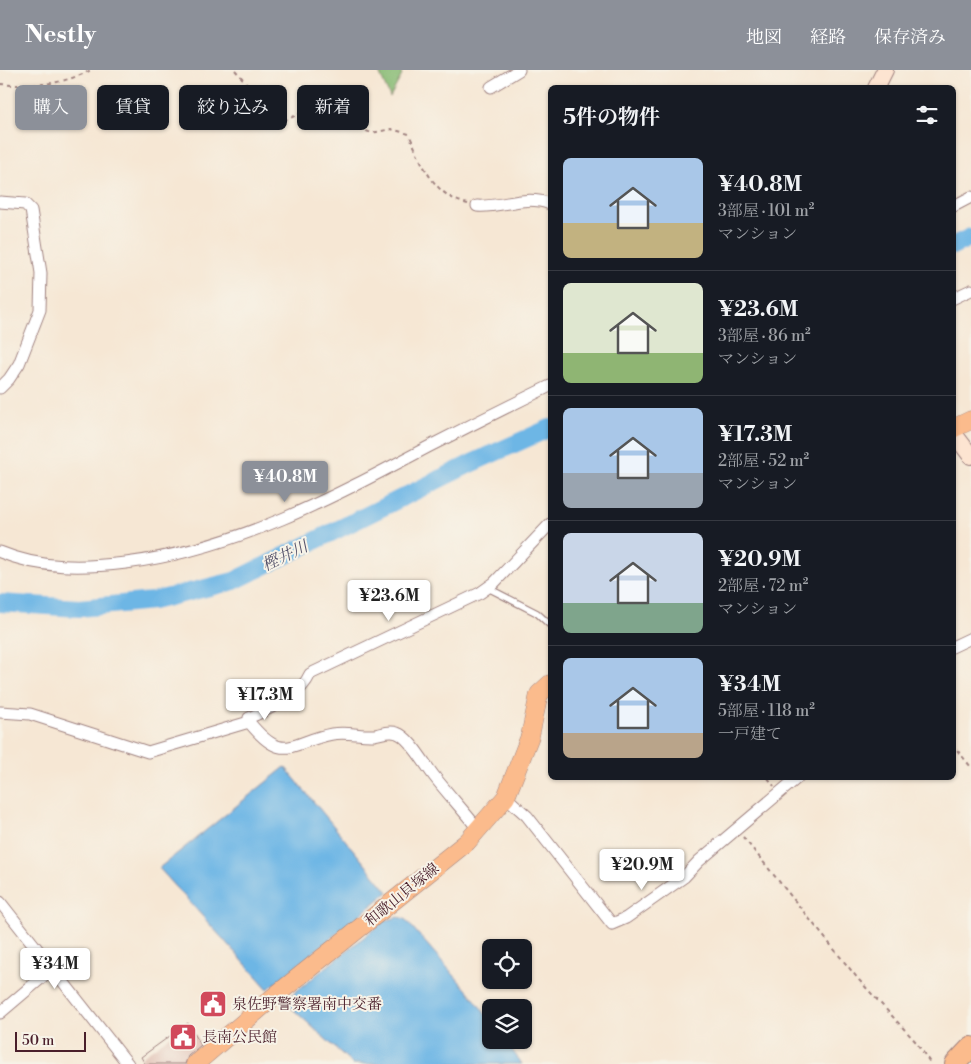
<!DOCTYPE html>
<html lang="ja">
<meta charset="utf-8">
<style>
:root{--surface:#171b24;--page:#20242c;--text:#f1f3f6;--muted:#9ea1a6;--line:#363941;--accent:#8c9099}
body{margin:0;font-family:"Libre Bodoni","Noto Serif JP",serif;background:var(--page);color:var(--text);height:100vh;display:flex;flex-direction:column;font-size:19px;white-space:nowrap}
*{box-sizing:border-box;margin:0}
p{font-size:16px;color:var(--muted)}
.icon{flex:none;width:28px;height:28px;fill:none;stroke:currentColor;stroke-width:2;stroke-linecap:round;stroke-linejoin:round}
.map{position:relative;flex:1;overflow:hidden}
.sheet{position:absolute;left:548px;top:15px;width:408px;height:695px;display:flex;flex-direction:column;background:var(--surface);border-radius:8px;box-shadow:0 1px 4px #0004}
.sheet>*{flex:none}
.top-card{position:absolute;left:15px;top:15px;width:458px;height:45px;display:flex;gap:10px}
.tools{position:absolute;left:482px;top:869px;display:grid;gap:10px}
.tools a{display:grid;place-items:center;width:50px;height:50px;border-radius:8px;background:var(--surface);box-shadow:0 1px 4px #0004;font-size:25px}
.scale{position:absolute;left:15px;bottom:12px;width:71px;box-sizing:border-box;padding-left:5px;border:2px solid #4a1f2b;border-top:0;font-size:14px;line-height:18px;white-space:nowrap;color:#4a1f2b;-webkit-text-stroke:4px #f7f3e8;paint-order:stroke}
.price{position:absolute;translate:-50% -42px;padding:0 11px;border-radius:5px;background:#fff;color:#222;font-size:16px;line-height:32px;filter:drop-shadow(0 1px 2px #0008)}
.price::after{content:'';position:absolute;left:50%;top:30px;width:15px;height:11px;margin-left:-8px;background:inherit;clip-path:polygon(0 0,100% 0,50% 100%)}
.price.on{background:var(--accent);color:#fff}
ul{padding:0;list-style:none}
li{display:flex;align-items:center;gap:15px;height:125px;padding:0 15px}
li+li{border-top:1px solid var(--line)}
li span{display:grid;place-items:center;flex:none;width:140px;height:100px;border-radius:8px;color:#555}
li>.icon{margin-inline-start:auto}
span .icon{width:60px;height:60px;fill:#fffc;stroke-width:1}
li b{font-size:21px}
h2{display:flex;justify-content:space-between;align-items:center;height:60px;padding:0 15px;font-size:21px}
.chip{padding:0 18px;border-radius:8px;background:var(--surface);box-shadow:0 1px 4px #0004;font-size:18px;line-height:45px}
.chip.on{background:var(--accent);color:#fff}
header{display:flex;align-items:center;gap:30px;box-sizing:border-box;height:70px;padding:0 25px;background:var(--accent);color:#fff}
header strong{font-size:24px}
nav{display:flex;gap:28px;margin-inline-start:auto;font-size:18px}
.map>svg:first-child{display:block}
</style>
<header>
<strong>Nestly</strong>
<nav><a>地図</a><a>経路</a><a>保存済み</a></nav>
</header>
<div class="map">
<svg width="971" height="994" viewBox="0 0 971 994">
<rect width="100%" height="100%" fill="#f7f3e8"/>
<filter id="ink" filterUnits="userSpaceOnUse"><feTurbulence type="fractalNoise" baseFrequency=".02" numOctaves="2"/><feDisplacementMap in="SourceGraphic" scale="10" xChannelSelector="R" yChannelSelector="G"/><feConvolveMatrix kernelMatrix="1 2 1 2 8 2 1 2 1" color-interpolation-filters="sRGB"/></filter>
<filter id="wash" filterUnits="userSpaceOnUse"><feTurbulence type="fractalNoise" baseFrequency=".0096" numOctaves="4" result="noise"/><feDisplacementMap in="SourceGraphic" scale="20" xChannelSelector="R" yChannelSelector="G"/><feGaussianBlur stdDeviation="1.12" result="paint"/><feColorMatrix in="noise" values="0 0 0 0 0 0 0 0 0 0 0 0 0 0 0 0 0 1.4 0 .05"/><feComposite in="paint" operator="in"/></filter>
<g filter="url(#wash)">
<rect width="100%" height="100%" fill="#f6e7d4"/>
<polygon fill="#88bb75" stroke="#696d50" points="378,0 400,0 402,5 390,27"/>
<g fill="#6db6e5" stroke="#5c6a88">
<polygon points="285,697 388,822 268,919 159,798"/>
<polygon points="398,847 405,849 473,927 491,952 491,970 505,970 522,994 353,994 284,931 384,851"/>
</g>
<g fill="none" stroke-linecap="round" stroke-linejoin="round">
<g stroke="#6db6e5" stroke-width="18">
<polyline points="952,176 971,167"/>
<polyline points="0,533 79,538 153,531 234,511 472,393 550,358"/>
</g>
</g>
<g id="blocks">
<polygon fill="#d3a194" points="188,953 201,975 188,986 185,994 145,994 141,987"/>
</g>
</g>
<g filter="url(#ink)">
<use href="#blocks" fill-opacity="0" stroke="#a08380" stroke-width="1"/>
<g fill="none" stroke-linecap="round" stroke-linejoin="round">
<g stroke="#a08380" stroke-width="8">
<polyline id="lane" points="488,518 537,543 550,555"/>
</g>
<g stroke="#a08380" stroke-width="13">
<g id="street">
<polyline points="491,17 519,0"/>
<polyline points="0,132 25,134 31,140 41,203 40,240 19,294 9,309 0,318"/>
<path d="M477,136c25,2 47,-12 73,-2"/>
<polyline points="952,137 971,127"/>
<polyline points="952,229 971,220"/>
<path d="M0,482c41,17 83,16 126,11 110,-14 206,-65 302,-116 41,-21 81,-41 122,-61"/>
<polyline points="952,577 971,568"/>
<path d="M0,642l30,2 118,38 101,-30c35,43 41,20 83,12 15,-3 28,2 42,1 8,-1 15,-5 23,-2 13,4 28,32 37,43 14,18 30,35 44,53"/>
<path d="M249,652v-4c22,-11 51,-21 61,-44l170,-81 14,-10 56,-59"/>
<polyline points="506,727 527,746 612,854 626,848 684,807 699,791 797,708"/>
<polyline points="0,832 128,994"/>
<polyline points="0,943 53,898"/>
</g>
</g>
<g stroke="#a08380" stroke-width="18">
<g id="secondary">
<polyline points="876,18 885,0"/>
<polyline points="952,361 971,386"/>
</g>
</g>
<g stroke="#a08380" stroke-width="19">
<g id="primary">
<polyline points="952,359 971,350"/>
<polyline points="195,994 271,929 467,772 506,727 530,666 539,624 550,614"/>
</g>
</g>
<g stroke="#a08380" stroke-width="22">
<polyline id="highway" points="955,994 971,977"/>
</g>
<g stroke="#a08380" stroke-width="2" stroke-dasharray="4 4" stroke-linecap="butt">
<path d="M235,0l14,16 12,33 12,4 15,-4 54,-25 6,1 11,30 4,5 9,3 19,-4 18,5c13,30 24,62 59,70"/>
<path d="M0,14c31,3 62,1 91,-14"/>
<polyline points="952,674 971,697"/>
<polyline points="768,708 774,716"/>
<polyline points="743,767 859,910 916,972 931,994"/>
</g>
<use href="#lane" stroke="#fff" stroke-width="5.5"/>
<use href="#street" stroke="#fff" stroke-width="11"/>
<use href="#secondary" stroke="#fde4d1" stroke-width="16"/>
<use href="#primary" stroke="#fbbb8c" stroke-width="18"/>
<use href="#highway" stroke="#fbbb8c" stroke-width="20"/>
</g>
</g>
<defs>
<g id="civic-square" transform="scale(1.4375)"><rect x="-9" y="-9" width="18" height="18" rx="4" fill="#d1495b" stroke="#f7f3e8"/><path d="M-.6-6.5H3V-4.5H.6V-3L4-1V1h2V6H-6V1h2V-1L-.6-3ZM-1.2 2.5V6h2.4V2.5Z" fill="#fff"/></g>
</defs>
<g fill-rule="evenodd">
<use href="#civic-square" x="213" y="934"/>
<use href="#civic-square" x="183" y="967"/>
</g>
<g text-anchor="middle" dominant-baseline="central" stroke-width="4" stroke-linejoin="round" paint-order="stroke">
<g font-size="15" fill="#4a1f2b" stroke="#f7f3e8">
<text transform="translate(402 825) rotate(-39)">和歌山貝塚線</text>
</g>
<g font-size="15" fill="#4a1f2b" stroke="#f7f3e8" text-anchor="start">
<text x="232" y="934">泉佐野警察署南中交番</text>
<text x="202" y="967">長南公民館</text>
</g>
<g font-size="16" font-style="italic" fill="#56546c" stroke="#f7f3e8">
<text transform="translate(285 486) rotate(-26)">樫井川</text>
</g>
</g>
</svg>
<div class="tools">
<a><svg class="icon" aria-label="locate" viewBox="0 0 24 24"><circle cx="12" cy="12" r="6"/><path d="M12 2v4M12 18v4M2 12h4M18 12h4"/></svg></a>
<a><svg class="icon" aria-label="layers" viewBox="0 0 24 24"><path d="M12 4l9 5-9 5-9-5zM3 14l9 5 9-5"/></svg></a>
</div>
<div class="scale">50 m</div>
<b class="price on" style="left:285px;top:433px">¥40.8M</b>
<b class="price" style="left:389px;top:552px">¥23.6M</b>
<b class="price" style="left:265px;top:651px">¥17.3M</b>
<b class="price" style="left:642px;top:821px">¥20.9M</b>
<b class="price" style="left:55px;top:920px">¥34M</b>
<div class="top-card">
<a class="chip on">購入</a>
<a class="chip">賃貸</a>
<a class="chip">絞り込み</a>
<a class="chip">新着</a>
</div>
<section class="sheet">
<h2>5件の物件<svg class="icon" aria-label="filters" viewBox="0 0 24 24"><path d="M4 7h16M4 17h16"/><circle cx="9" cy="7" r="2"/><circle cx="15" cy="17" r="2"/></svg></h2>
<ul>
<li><span style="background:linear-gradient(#a9c7e8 65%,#c2b280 0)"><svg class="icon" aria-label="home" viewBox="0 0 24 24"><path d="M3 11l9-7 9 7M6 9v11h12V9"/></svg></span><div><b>¥40.8M</b><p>3部屋 · 101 m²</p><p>マンション</p></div></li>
<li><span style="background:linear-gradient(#dfe7d0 70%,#8fb573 0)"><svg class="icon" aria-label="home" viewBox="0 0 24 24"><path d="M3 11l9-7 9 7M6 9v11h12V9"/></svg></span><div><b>¥23.6M</b><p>3部屋 · 86 m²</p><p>マンション</p></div></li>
<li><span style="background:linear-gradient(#a9c7e8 65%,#9aa5b1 0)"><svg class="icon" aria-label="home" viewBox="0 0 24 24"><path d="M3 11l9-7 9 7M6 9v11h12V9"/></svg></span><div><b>¥17.3M</b><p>2部屋 · 52 m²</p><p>マンション</p></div></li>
<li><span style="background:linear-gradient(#c9d6e8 70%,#7fa58c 0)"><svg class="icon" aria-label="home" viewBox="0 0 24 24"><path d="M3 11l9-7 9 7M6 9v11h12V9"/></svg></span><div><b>¥20.9M</b><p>2部屋 · 72 m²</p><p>マンション</p></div></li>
<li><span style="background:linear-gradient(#a9c7e8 75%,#b9a48a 0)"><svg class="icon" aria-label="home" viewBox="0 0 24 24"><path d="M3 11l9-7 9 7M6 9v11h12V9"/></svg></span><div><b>¥34M</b><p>5部屋 · 118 m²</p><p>一戸建て</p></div></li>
</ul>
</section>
</div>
